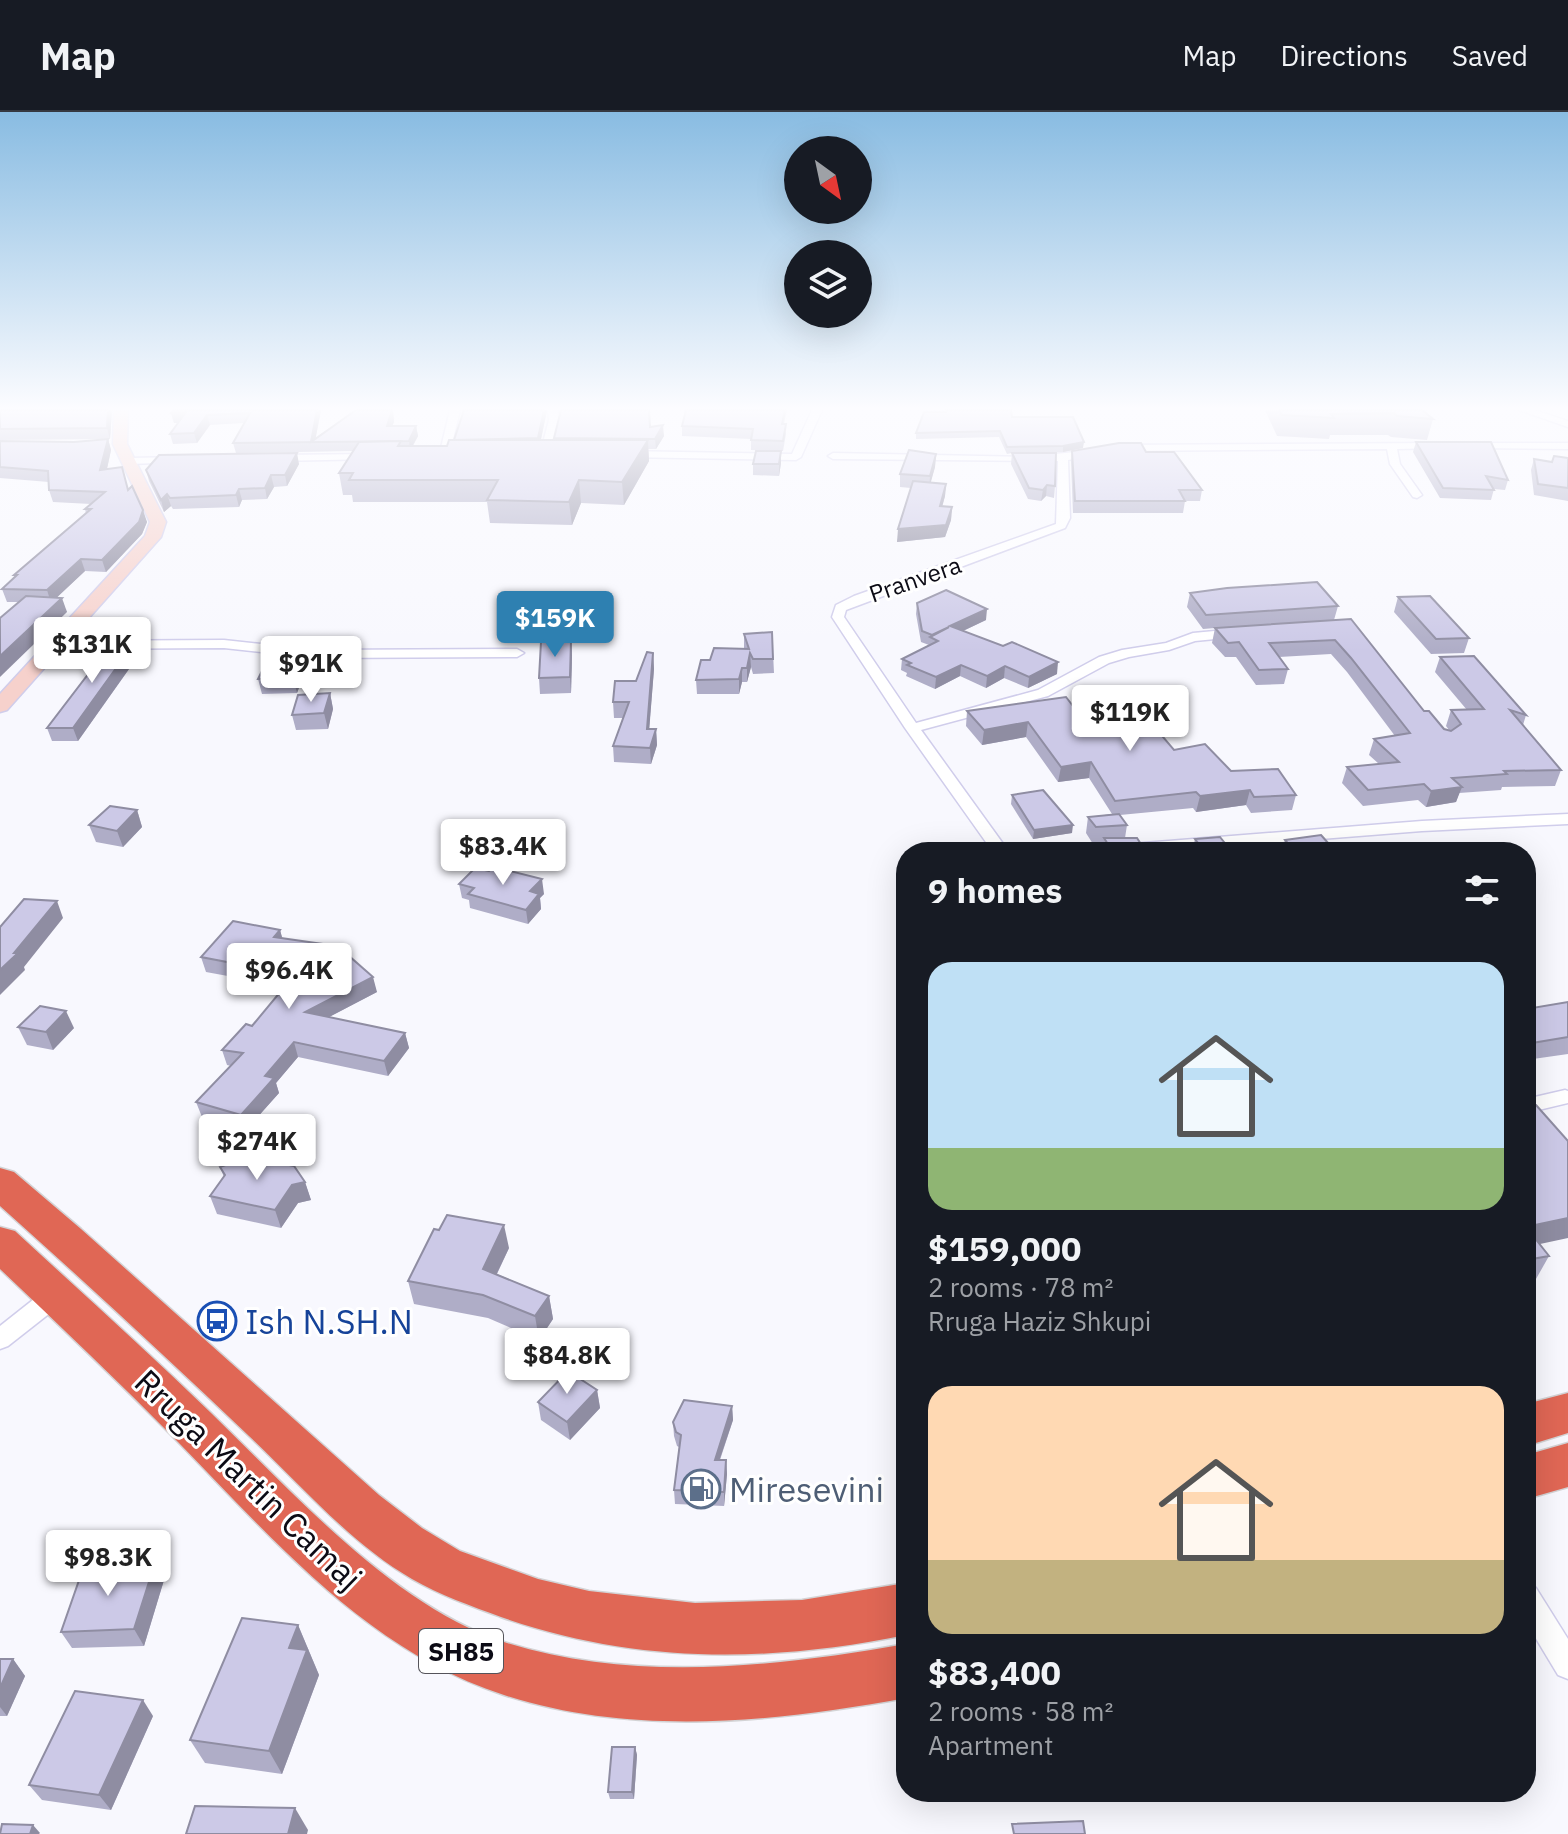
<!DOCTYPE html>
<meta charset="utf-8">
<style>
:root{--surface:#171b24;--page:#20242c;--text:#f1f3f6;--muted:#9ea1a6;--line:#363941;--accent:#2e80b1}
body{margin:0;font-family:"IBM Plex Sans",sans-serif;background:var(--page);color:var(--text);height:100vh;display:flex;flex-direction:column;font-size:30px;white-space:nowrap}
*{box-sizing:border-box;margin:0}
p{font-size:26px;color:var(--muted)}
.icon{flex:none;width:44px;height:44px;fill:none;stroke:currentColor;stroke-width:2;stroke-linecap:round;stroke-linejoin:round}
.map{position:relative;flex:1;overflow:hidden}
.details{position:absolute;left:896px;top:730px;width:640px;height:960px;display:flex;flex-direction:column;background:var(--surface);border-radius:32px;box-shadow:0 8px 32px #0002}
.details>*{flex:none}
.needle{width:52px;rotate:147deg}
.fabs{position:absolute;left:784px;top:24px;display:grid;gap:16px}
.fabs a{display:grid;place-items:center;width:88px;height:88px;border-radius:50%;background:var(--surface);box-shadow:0 8px 32px #0002;font-size:40px}
.price{position:absolute;translate:-50% -68px;padding:0 18px;border-radius:8px;background:#fff;color:#222;font-size:26px;line-height:52px;filter:drop-shadow(0 2px 4px #0008)}
.price::after{content:'';position:absolute;left:50%;top:48px;width:24px;height:18px;margin-left:-12px;background:inherit;clip-path:polygon(0 0,100% 0,50% 100%)}
.price.selected{background:var(--accent);color:#fff}
ul{padding:0;list-style:none}
li{display:grid;align-content:center;gap:16px;height:424px;padding:0 32px}
li span{display:grid;place-items:center;height:248px;border-radius:24px;color:#555}
li>.icon{margin-inline-start:auto}
span .icon{width:144px;height:144px;fill:#fffc;stroke-width:1}
li b{font-size:34px}
h2{display:flex;justify-content:space-between;align-items:center;height:96px;padding:0 32px;font-size:34px}
header{display:flex;align-items:center;gap:48px;box-sizing:border-box;height:112px;padding:0 40px;background:var(--surface);border-bottom:2px solid var(--line)}
header strong{font-size:38px}
nav{display:flex;gap:44px;margin-inline-start:auto;font-size:28px}
.map>svg:first-child{display:block}
</style>
<header>
<strong>Map</strong>
<nav><a>Map</a><a>Directions</a><a>Saved</a></nav>
</header>
<div class="map">
<svg width="1568" height="1722" viewBox="0 0 1568 1722">
<rect width="100%" height="100%" fill="#f8f8fe"/>
<g fill="none" stroke-linecap="round" stroke-linejoin="round">
<g stroke="#d0cdeb" stroke-width="3">
<g id="street">
<polygon points="450,298 460,298 449,344 444,347 439,344"/>
<polygon points="548,298 558,298 559,308 550,342 545,345 540,342 549,308"/>
<polygon points="812,298 822,298 801,345 796,348 625,345 620,342 625,339 792,342"/>
<polygon points="1519,298 1534,298 1568,309 1568,315"/>
<polygon points="1437,331 1442,334 1441,336 1397,337 1400,352 1422,383 1417,386 1413,385 1390,352 1387,337 1119,339 1114,336 1119,333"/>
<polygon points="1471,331 1568,331 1568,337 1467,336 1466,334"/>
<polygon points="1094,338 1099,341 1098,343 1068,348 1070,406 1065,416 846,498 844,505 916,611 1038,578 1099,545 1122,538 1166,531 1193,521 1236,517 1242,521 1236,525 1195,529 1169,538 1129,545 1109,551 1048,584 921,618 1009,740 993,740 905,616 832,505 836,493 854,484 1056,412 1058,349 833,347 828,344 833,341 1026,345"/>
<polygon points="371,342 375,343 375,347 277,349 272,346 277,343"/>
<polygon points="179,345 184,348 183,350 130,352 125,349 130,346"/>
<polygon points="224,528 318,538 517,537 524,541 517,545 318,546 224,536 56,537 49,533 56,529"/>
<polygon points="1568,702 1568,712 1422,719 1154,740 1085,740 1093,735 1422,709"/>
<polygon points="1565,978 1568,979 1568,991 1526,1001 1526,987"/>
<polygon points="56,1174 64,1176 67,1183 64,1190 8,1234 0,1237 0,1214 48,1176"/>
<polygon points="1526,1472 1536,1476 1568,1527 1568,1567 1558,1563 1526,1510"/>
</g>
</g>
<g stroke="#d0cdeb" stroke-width="3">
<polygon id="secondary" points="114,298 128,298 127,332 166,410 161,425 7,598 0,600 0,582 145,424 150,410 113,332"/>
</g>
<g stroke="#d3d3d5" stroke-width="3">
<g id="highway">
<path d="M0,1056l14,4 67,57 298,266 43,33 38,23 78,28 51,12 106,12 107,-3 104,-17v52c-137,28 -271,29 -405,-18 -30,-11 -61,-22 -89,-38 -62,-36 -111,-94 -163,-143 -82,-78 -165,-155 -249,-230z"/>
<path d="M0,1115l15,4c65,60 132,120 195,181 83,80 183,194 294,230 128,41 272,25 402,2v54c-130,24 -273,39 -402,-3 -136,-44 -229,-154 -326,-253 -58,-59 -118,-116 -178,-173z"/>
<polygon points="1568,1281 1568,1321 1526,1334 1526,1292"/>
<polygon points="1568,1331 1568,1375 1526,1387 1526,1343"/>
</g>
</g>
<use href="#street" fill="#fff" fill-rule="evenodd"/>
<use href="#secondary" fill="#f6d1cc" fill-rule="evenodd"/>
<use href="#highway" fill="#e06755" fill-rule="evenodd"/>
</g>
<g fill="#afadc7">
<polygon points="0,298 112,298 110,327 0,328"/>
<polygon points="173,298 321,298 315,326 356,298 393,298 394,310 392,314 416,314 418,324 413,334 447,334 454,328 547,298 541,328 554,328 554,326 650,315 664,324 656,337 648,337 649,349 624,393 581,391 572,413 490,411 487,390 353,390 352,383 343,383 339,361 353,339 236,341 233,331 244,311 210,313 197,331 173,332 170,322 178,311 174,311 171,301"/>
<polygon points="686,298 787,298 784,312 786,322 783,339 751,338 751,327 682,324 682,314"/>
<polygon points="1265,298 1422,298 1433,307 1427,328 1391,325 1388,323 1330,323 1329,327 1277,324"/>
<polygon points="1012,305 1083,336 1063,340 1026,341 1055,374 1054,386 1046,384 1041,389 1028,387 1011,352 1012,341 1007,342 999,325 916,327 916,321"/>
<polygon points="108,327 111,338 107,357 128,377 147,410 142,422 106,460 85,459 57,485 67,500 18,490 7,490 2,477 15,465 14,463 86,402 85,397 91,392 53,390 49,378 49,370 0,366 0,329 74,330"/>
<polygon points="1416,330 1508,368 1505,378 1494,377 1491,388 1440,386 1413,340"/>
<polygon points="1072,339 1146,340 1202,378 1200,389 1185,389 1183,401 1073,401 1071,350"/>
<polygon points="936,342 935,355 930,371 946,372 945,384 942,394 952,395 951,408 945,425 897,430 911,376 900,375 900,362"/>
<polygon points="1568,346 1568,389 1534,383 1531,358 1534,347 1552,350"/>
<polygon points="781,351 779,364 753,363 753,352"/>
<polygon points="299,352 287,374 274,375 267,387 242,388 239,395 173,397 171,394 164,400 149,369 146,358"/>
<polygon points="1190,481 1338,494 1334,508 1424,599 1444,617 1449,618 1446,614 1451,598 1467,598 1435,560 1440,545 1526,603 1523,613 1561,658 1555,674 1502,675 1501,678 1459,681 1456,690 1426,695 1418,688 1363,694 1342,671 1347,655 1379,652 1369,643 1374,627 1395,624 1347,560 1331,542 1279,545 1288,557 1284,572 1256,573 1236,545 1225,545 1212,531 1215,516 1203,517 1187,495"/>
<polygon points="1398,485 1469,526 1464,541 1431,542 1394,500"/>
<polygon points="917,491 986,508 963,519 1057,562 1028,576 1004,566 986,576 960,564 935,577 906,564 907,561 901,558 902,547 929,533 921,530 916,502"/>
<polygon points="772,520 774,561 753,562 751,555 747,570 742,570 739,582 697,582 696,568 744,537 744,522"/>
<polygon points="137,527 141,540 78,629 52,629 47,616"/>
<polygon points="571,528 572,543 571,581 540,582 539,566"/>
<polygon points="653,541 654,557 649,617 656,617 657,633 651,652 614,650 613,634 623,606 614,606 613,590 636,569"/>
<polygon points="303,542 306,557 297,581 262,582 258,567"/>
<polygon points="330,581 333,597 328,617 296,618 292,603"/>
<polygon points="967,599 1083,607 1174,638 1296,683 1292,698 1251,701 1246,693 1196,700 1193,696 1120,703 1127,713 1125,726 1113,740 1101,740 1103,731 1093,732 1086,721 1088,705 1112,702 1089,666 1058,670 1026,625 982,633 966,614"/>
<polygon points="1012,683 1072,721 1033,727 1011,692"/>
<polygon points="137,698 142,715 123,735 96,730 89,713"/>
<polygon points="1195,727 1232,740 1192,740"/>
<polygon points="1285,728 1336,740 1281,740"/>
<polygon points="459,772 544,782 540,786 541,797 528,812 470,796 469,788 462,786"/>
<polygon points="280,818 282,826 330,833 331,838 377,880 329,905 405,921 409,936 388,964 298,945 276,971 279,981 246,1018 202,1005 196,990 231,954 227,953 222,938 252,914 285,874 256,872 255,869 206,860 201,845"/>
<polygon points="1568,890 1568,942 1526,948 1526,897"/>
<polygon points="18,915 74,916 53,938 27,933"/>
<polygon points="1526,995 1540,1132 1549,1144 1536,1167 1526,1169"/>
<polygon points="234,1050 305,1070 311,1088 298,1091 281,1116 217,1102 210,1084 224,1065 220,1055"/>
<polygon points="509,1136 497,1162 549,1184 553,1207 539,1228 488,1206 414,1192 408,1169"/>
<polygon points="597,1278 600,1296 570,1328 541,1308 538,1290"/>
<polygon points="732,1294 733,1308 720,1348 726,1348 727,1362 724,1394 675,1392 674,1378 679,1335 677,1334 674,1324 673,1310"/>
<polygon points="155,1451 164,1468 144,1534 72,1536 61,1520"/>
<polygon points="298,1513 319,1563 282,1662 205,1651 190,1628"/>
<polygon points="0,1547 13,1547 25,1564 7,1604 0,1604"/>
<polygon points="153,1604 111,1698 42,1688 29,1673"/>
<polygon points="635,1635 637,1643 634,1687 610,1687 608,1680"/>
</g>
<g fill="#8f8da2">
<polygon points="108,298 112,298 110,327 107,316"/>
<polygon points="317,298 321,298 315,330 311,330"/>
<polygon points="392,298 393,298 394,310 388,324 387,314"/>
<polygon points="544,298 547,298 539,336 538,326"/>
<polygon points="186,300 188,310 174,311 171,301"/>
<polygon points="207,303 210,313 197,331 194,321"/>
<polygon points="663,313 664,324 656,337 655,327"/>
<polygon points="416,314 418,324 410,338 409,329"/>
<polygon points="108,327 111,338 104,370 100,358"/>
<polygon points="648,328 649,349 624,393 622,370"/>
<polygon points="1084,330 1083,336 1063,340 1063,334"/>
<polygon points="781,339 781,351 779,364 779,352"/>
<polygon points="297,341 299,352 287,374 285,363"/>
<polygon points="936,342 935,355 929,377 930,364"/>
<polygon points="271,363 274,375 267,387 265,376"/>
<polygon points="579,368 581,391 572,413 569,390"/>
<polygon points="946,372 945,384 939,407 940,394"/>
<polygon points="1047,373 1046,384 1041,389 1043,378"/>
<polygon points="239,377 242,388 239,395 236,383"/>
<polygon points="167,382 171,394 164,400 161,388"/>
<polygon points="952,395 951,408 945,425 897,430 898,417"/>
<polygon points="143,398 147,410 142,422 106,460 102,448"/>
<polygon points="81,447 85,459 51,491 47,478"/>
<polygon points="62,486 67,500 0,565 0,544"/>
<polygon points="987,497 986,508 950,525 950,514"/>
<polygon points="137,527 141,540 78,629 73,616"/>
<polygon points="571,528 572,543 571,581 570,565"/>
<polygon points="653,541 654,557 648,633 647,617"/>
<polygon points="750,541 751,555 747,570 747,556"/>
<polygon points="303,542 306,557 297,581 293,566"/>
<polygon points="1058,550 1057,562 1028,576 1029,565"/>
<polygon points="961,553 960,564 935,577 936,565"/>
<polygon points="1005,554 1004,566 986,576 987,564"/>
<polygon points="742,556 742,570 739,582 739,567"/>
<polygon points="330,581 333,597 328,617 324,601"/>
<polygon points="1028,610 1026,625 982,633 984,618"/>
<polygon points="656,617 657,633 651,652 650,636"/>
<polygon points="1091,650 1089,666 1058,670 1061,655"/>
<polygon points="1462,675 1456,690 1426,695 1431,679"/>
<polygon points="1250,678 1246,693 1196,700 1200,684"/>
<polygon points="137,698 142,715 123,735 117,719"/>
<polygon points="1073,713 1072,721 1033,727 1034,718"/>
<polygon points="542,767 544,782 540,786 541,797 528,812 526,798 530,779"/>
<polygon points="57,789 63,806 24,855 25,858 0,883 0,858"/>
<polygon points="280,818 284,832 274,825"/>
<polygon points="373,865 377,880 310,915 305,900"/>
<polygon points="66,899 74,916 53,938 46,920"/>
<polygon points="405,921 409,936 388,964 384,949"/>
<polygon points="294,930 298,945 276,971 279,981 246,1018 241,1003 265,964"/>
<polygon points="305,1070 311,1088 298,1091 281,1116 275,1098 292,1073"/>
<polygon points="1568,1106 1568,1126 1526,1135 1526,1115"/>
<polygon points="504,1113 509,1136 488,1180 483,1157"/>
<polygon points="549,1184 553,1207 539,1228 535,1204"/>
<polygon points="597,1278 600,1296 570,1328 567,1310"/>
<polygon points="732,1294 733,1308 715,1361 715,1348"/>
<polygon points="726,1348 727,1362 724,1394 724,1380"/>
<polygon points="155,1451 164,1468 144,1534 134,1517"/>
<polygon points="298,1513 319,1563 282,1662 269,1639 289,1536"/>
<polygon points="13,1547 25,1564 7,1604 0,1595 0,1576"/>
<polygon points="143,1588 153,1604 111,1698 99,1683"/>
<polygon points="635,1635 637,1643 634,1687 632,1680"/>
<polygon points="295,1696 308,1718 307,1722 288,1722"/>
<polygon points="33,1713 40,1721 39,1722 30,1722"/>
</g>
<g fill="#ccc9e7" stroke="#8f8da2" stroke-width="2">
<polygon points="0,298 108,298 107,316 0,317"/>
<polygon points="173,298 317,298 311,330 356,298 392,298 387,314 416,314 409,329 233,331 250,301 207,303 194,321 170,322 186,300 171,301"/>
<polygon points="464,298 544,298 538,326 454,328"/>
<polygon points="561,298 649,298 650,315 663,313 655,327 554,326"/>
<polygon points="686,298 785,298 782,312 786,312 783,329 751,328 753,317 682,314"/>
<polygon points="946,298 1011,298 1012,305 1073,305 1084,330 1063,334 1007,335 1000,319 916,321 924,300 946,300"/>
<polygon points="1279,298 1422,298 1433,307 1397,304 1394,301 1331,302 1334,306 1282,303"/>
<polygon points="108,327 100,358 122,355 128,378 132,374 143,398 139,410 102,448 81,447 47,478 2,477 17,463 14,463 91,397 85,397 105,380 49,378 48,359 0,355 0,329 74,330"/>
<polygon points="449,328 648,328 622,370 579,368 569,390 487,388 498,368 349,368 353,361 339,361 359,330 401,329 398,334 447,334"/>
<polygon points="1416,330 1491,330 1508,368 1486,364 1494,378 1443,376"/>
<polygon points="1119,331 1141,331 1146,340 1174,340 1202,378 1179,378 1185,389 1075,389 1072,339"/>
<polygon points="909,338 936,342 930,364 900,362"/>
<polygon points="756,339 781,339 779,352 753,352"/>
<polygon points="297,341 285,363 271,363 265,376 239,377 236,383 170,386 167,382 161,388 146,358 159,343"/>
<polygon points="1012,341 1056,341 1055,374 1047,373 1043,378 1029,376"/>
<polygon points="1554,344 1568,346 1568,376 1538,372 1534,347 1552,350"/>
<polygon points="913,369 946,372 940,394 952,395 946,413 898,417"/>
<polygon points="1317,470 1338,494 1206,503 1190,481 1227,476"/>
<polygon points="946,478 987,497 950,514 1003,534 1012,530 1058,550 1029,565 1005,554 987,564 961,553 936,565 907,553 911,551 902,547 938,529 930,525 949,515 932,523 922,519 917,491"/>
<polygon points="26,484 62,486 0,544 0,506"/>
<polygon points="1430,484 1469,526 1436,527 1398,485"/>
<polygon points="1351,507 1424,599 1429,599 1444,617 1451,619 1461,612 1451,598 1484,597 1440,545 1474,544 1526,603 1510,598 1561,658 1504,659 1507,662 1452,666 1462,675 1431,679 1424,672 1368,678 1347,655 1399,650 1374,627 1410,621 1351,546 1335,528 1269,531 1288,557 1259,558 1239,530 1228,531 1215,516"/>
<polygon points="772,520 773,547 753,547 750,541 747,556 742,556 739,567 696,568 701,548 710,548 714,536 749,537 744,522"/>
<polygon points="115,527 137,527 73,616 47,616"/>
<polygon points="571,528 570,565 539,566 541,530"/>
<polygon points="647,540 653,541 647,617 656,617 650,636 613,634 629,590 613,590 615,569 636,569"/>
<polygon points="303,542 293,566 258,567 270,543"/>
<polygon points="330,581 324,601 292,603 298,583"/>
<polygon points="1066,585 1083,607 1141,599 1174,638 1205,632 1231,659 1278,657 1296,683 1254,685 1250,678 1200,684 1196,680 1115,689 1091,650 1061,655 1028,610 984,618 967,599"/>
<polygon points="1043,678 1073,713 1034,718 1012,683"/>
<polygon points="110,694 137,698 117,719 89,713"/>
<polygon points="1119,702 1127,713 1096,715 1088,705"/>
<polygon points="1321,723 1336,740 1295,740 1285,728"/>
<polygon points="1220,725 1232,740 1205,740 1195,727"/>
<polygon points="1104,726 1137,726 1146,740 1113,740"/>
<polygon points="494,755 542,767 530,779 539,782 526,798 468,782 474,776 459,772 475,756 489,759"/>
<polygon points="24,787 57,789 14,841 18,841 0,858 0,815"/>
<polygon points="233,809 280,818 274,825 330,833 327,837 349,844 373,865 305,900 405,921 384,949 294,930 265,964 274,966 241,1003 196,990 243,941 222,938 246,912 252,914 296,861 252,857 253,855 201,845"/>
<polygon points="1568,890 1568,925 1526,932 1526,897"/>
<polygon points="40,894 66,899 46,920 18,915"/>
<polygon points="1536,993 1568,1029 1568,1106 1526,1115 1549,1144 1526,1148 1526,995"/>
<polygon points="240,1043 294,1054 305,1070 292,1073 275,1098 210,1084 225,1063 220,1055 234,1050"/>
<polygon points="447,1103 504,1113 483,1157 549,1184 535,1204 483,1183 408,1169 434,1117 439,1118"/>
<polygon points="568,1259 597,1278 567,1310 538,1290"/>
<polygon points="684,1288 732,1294 715,1348 726,1348 724,1380 674,1378 681,1323 676,1320 673,1310"/>
<polygon points="155,1451 134,1517 61,1520 84,1454"/>
<polygon points="242,1506 298,1513 289,1536 307,1538 269,1639 190,1628"/>
<polygon points="0,1547 13,1547 0,1576"/>
<polygon points="75,1579 143,1588 99,1683 29,1673"/>
<polygon points="612,1635 635,1635 632,1680 608,1680"/>
<polygon points="195,1694 295,1696 288,1722 186,1722"/>
<polygon points="1083,1709 1085,1722 1014,1722 1012,1712"/>
<polygon points="2,1712 33,1713 30,1722 0,1722"/>
</g>
<linearGradient id="sky" x2="0" y2="1"><stop stop-color="#89bce2"/><stop offset="0.55" stop-color="#fcfcff"/><stop offset="1" stop-color="#fcfcff" stop-opacity="0"/></linearGradient>
<rect width="1568" height="539" fill="url(#sky)"/>
<defs>
<g id="bus-ring" transform="scale(2)"><circle r="9.5" fill="#fff" stroke="#1a4fb4" stroke-width="1.5"/><path d="M-5-6H5V4H4V6H2V4H-2V6H-4V4H-5ZM-3.5-4V0h7V-4ZM-3.5 1.2v1.5H-2V1.2ZM2 1.2v1.5H3.5V1.2Z" fill="#1a4fb4"/></g>
<g id="fuel-ring" transform="scale(2)"><circle r="9.5" fill="#fff" stroke="#5c6f8a" stroke-width="1.5"/><path d="M-5.5-6h7V0h2V4h1.3V-2.5L3-4.5l.8-.8L6-3V5H2.5V1h-1V6h-7ZM-4.2-4.7v3.2H.2V-4.7Z" fill="#5c6f8a"/></g>
</defs>
<g fill-rule="evenodd">
<use href="#bus-ring" x="217" y="1209"/>
<use href="#fuel-ring" x="701" y="1377"/>
</g>
<g text-anchor="middle" dominant-baseline="central" stroke-width="6" stroke-linejoin="round" paint-order="stroke">
<g font-size="24" fill="#0c0b15" stroke="#fff">
<text transform="translate(915 467) rotate(-19)">Pranvera</text>
</g>
<rect fill="#fff" stroke="#55545b" stroke-width="2" x="419" y="1517" width="84" height="44" rx="6"/>
<g font-size="26" font-weight="bold" fill="#0c0b15">
<text x="461" y="1539">SH85</text>
</g>
<g font-size="34" fill="#164399" stroke="#fff" text-anchor="start">
<text x="245" y="1209">Ish N.SH.N</text>
</g>
<g font-size="34" fill="#0c0b15" stroke="#fff">
<text transform="translate(249 1367) rotate(44)">Rruga Martin Camaj</text>
</g>
<g font-size="34" fill="#4e5e75" stroke="#fff" text-anchor="start">
<text x="729" y="1377">Miresevini</text>
</g>
</g>
</svg>
<div class="fabs">
<a><svg class="needle" viewBox="-14 -14 28 28"><path d="M0-13l5 13h-10z" fill="#e53935"/><path d="M0 13l5-13h-10z" fill="#9ea1a6"/></svg></a>
<a><svg class="icon" aria-label="layers" viewBox="0 0 24 24"><path d="M12 4l9 5-9 5-9-5zM3 14l9 5 9-5"/></svg></a>
</div>
<b class="price selected" style="left:555px;top:547px">$159K</b>
<b class="price" style="left:92px;top:573px">$131K</b>
<b class="price" style="left:311px;top:592px">$91K</b>
<b class="price" style="left:1130px;top:641px">$119K</b>
<b class="price" style="left:503px;top:775px">$83.4K</b>
<b class="price" style="left:289px;top:899px">$96.4K</b>
<b class="price" style="left:257px;top:1070px">$274K</b>
<b class="price" style="left:567px;top:1284px">$84.8K</b>
<b class="price" style="left:108px;top:1486px">$98.3K</b>
<section class="details">
<h2>9 homes<svg class="icon" aria-label="filters" viewBox="0 0 24 24"><path d="M4 7h16M4 17h16"/><circle cx="9" cy="7" r="2"/><circle cx="15" cy="17" r="2"/></svg></h2>
<ul>
<li><span style="background:linear-gradient(#bfe0f5 75%,#8fb573 0)"><svg class="icon" aria-label="home" viewBox="0 0 24 24"><path d="M3 11l9-7 9 7M6 9v11h12V9"/></svg></span><div><b>$159,000</b><p>2 rooms · 78 m²</p><p>Rruga Haziz Shkupi</p></div></li>
<li><span style="background:linear-gradient(#ffd9b3 70%,#c2b280 0)"><svg class="icon" aria-label="home" viewBox="0 0 24 24"><path d="M3 11l9-7 9 7M6 9v11h12V9"/></svg></span><div><b>$83,400</b><p>2 rooms · 58 m²</p><p>Apartment</p></div></li>
</ul>
</section>
</div>
